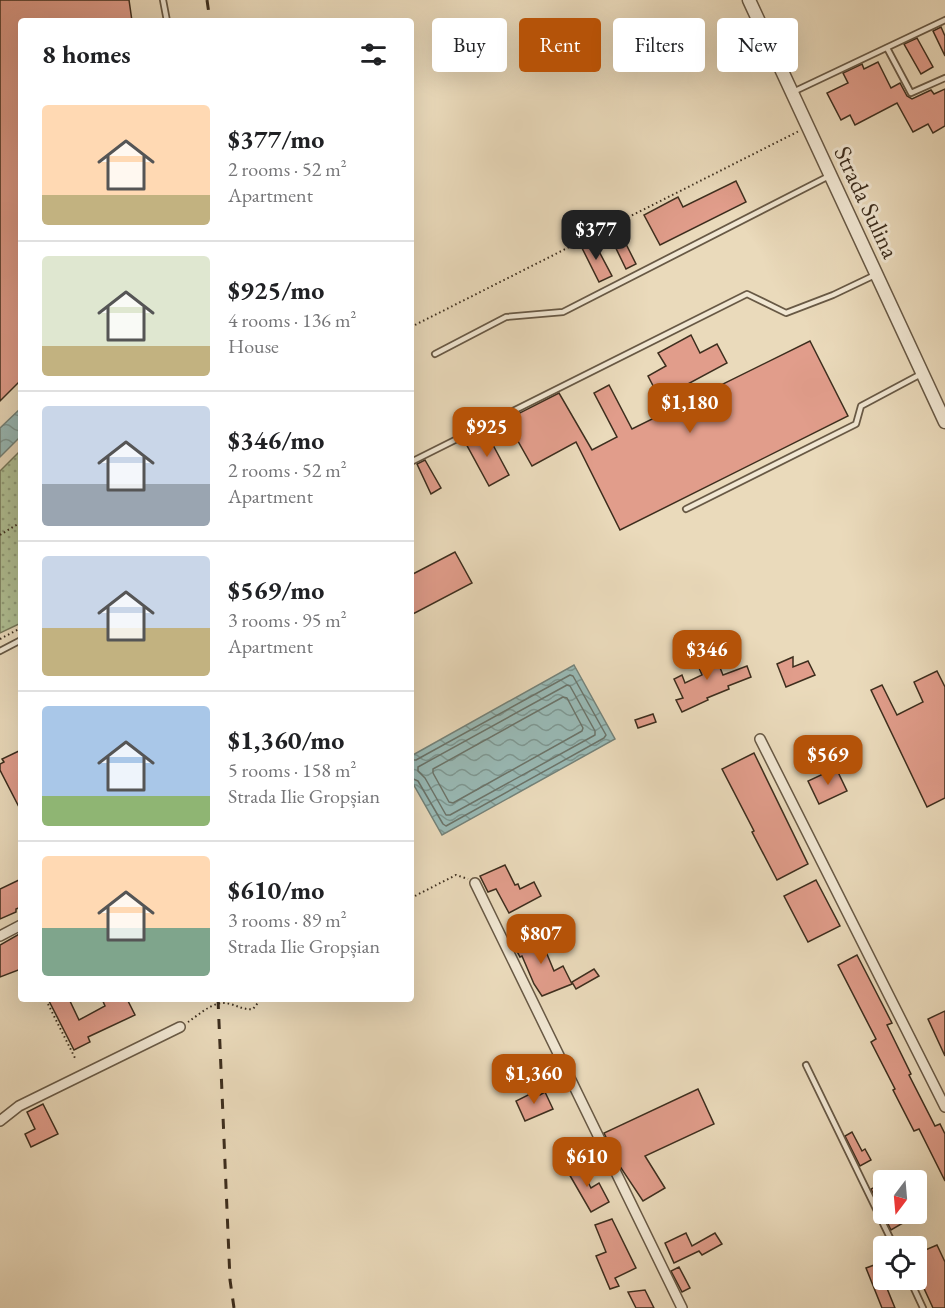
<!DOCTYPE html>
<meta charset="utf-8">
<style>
:root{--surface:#fff;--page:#f6f6f6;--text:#202124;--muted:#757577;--line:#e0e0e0;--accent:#b45309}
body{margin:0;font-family:"EB Garamond",serif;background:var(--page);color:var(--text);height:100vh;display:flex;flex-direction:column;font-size:22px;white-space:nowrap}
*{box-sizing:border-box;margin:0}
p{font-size:20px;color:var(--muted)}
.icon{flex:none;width:33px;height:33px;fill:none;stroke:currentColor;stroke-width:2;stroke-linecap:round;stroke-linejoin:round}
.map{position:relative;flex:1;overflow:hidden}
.sheet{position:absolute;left:18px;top:18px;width:396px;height:984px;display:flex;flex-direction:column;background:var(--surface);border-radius:6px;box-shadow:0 6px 24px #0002}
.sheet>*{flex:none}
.top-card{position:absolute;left:432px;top:18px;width:423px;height:54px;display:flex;gap:12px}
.needle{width:39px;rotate:196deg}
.tools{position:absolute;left:873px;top:1170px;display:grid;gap:12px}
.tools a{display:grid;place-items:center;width:54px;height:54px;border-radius:6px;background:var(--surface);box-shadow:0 6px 24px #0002;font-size:30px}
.price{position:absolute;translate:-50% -51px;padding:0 14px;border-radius:12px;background:var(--accent);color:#fff;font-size:20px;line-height:39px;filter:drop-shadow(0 2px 3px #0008)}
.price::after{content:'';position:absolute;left:50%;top:36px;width:18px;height:14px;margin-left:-9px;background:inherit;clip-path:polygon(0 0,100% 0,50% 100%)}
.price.current{background:#222;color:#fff}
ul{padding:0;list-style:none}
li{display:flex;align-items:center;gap:18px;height:150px;padding:0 24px}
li+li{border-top:2px solid var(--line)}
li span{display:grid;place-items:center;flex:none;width:168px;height:120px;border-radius:6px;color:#555}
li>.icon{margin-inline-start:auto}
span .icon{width:72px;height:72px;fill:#fffc;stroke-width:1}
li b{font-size:26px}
h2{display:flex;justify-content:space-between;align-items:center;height:72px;padding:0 24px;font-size:26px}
.tag{padding:0 21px;border-radius:6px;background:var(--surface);box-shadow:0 6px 24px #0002;font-size:21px;line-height:54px}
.tag.current{background:var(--accent);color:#fff}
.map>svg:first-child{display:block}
</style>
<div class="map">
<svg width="945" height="1308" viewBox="0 0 945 1308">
<defs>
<pattern id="grass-dots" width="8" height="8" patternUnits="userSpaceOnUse" patternTransform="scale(1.5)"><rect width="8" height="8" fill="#b1c195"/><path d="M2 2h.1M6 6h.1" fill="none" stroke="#919d79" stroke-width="1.8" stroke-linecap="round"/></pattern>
<pattern id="water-waves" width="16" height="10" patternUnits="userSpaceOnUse" patternTransform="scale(1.5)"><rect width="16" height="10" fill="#99bab6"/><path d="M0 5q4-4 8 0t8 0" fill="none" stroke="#7e9893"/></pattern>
</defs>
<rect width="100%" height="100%" fill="#eadabb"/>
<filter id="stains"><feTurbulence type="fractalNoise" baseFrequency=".00333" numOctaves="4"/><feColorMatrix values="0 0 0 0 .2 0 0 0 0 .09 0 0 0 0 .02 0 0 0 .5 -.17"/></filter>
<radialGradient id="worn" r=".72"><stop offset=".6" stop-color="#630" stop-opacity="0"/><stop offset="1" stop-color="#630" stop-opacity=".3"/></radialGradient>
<polygon fill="url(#grass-dots)" stroke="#77785a" stroke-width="1.5" points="21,450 21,623 0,633 0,471"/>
<g fill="url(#water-waves)" stroke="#748279" stroke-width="1.5">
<polygon points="21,408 21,436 0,457 0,428"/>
<polygon points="574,665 615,739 442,835 411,780 411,756"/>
</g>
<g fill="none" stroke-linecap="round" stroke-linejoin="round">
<g stroke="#6b746a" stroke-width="1.5">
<polygon points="567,685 570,686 595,731 595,735 450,815 446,815 425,778 418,771 418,767"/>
<polygon points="563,697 567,698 583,728 582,731 453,803 449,802 433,773 433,769"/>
<polyline points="411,760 416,760 570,675 573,676 606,735 604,738 446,826 443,824 418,781 411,778"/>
</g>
</g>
<g fill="#e19d8b" stroke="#3d2e1e" stroke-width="1.5">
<polygon points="0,0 129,0 132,21 21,21 21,380 0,401"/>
<polygon points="941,27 945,36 945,56 933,31"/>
<polygon points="917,38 933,67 921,74 904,44"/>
<polygon points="878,62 891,88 900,83 907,96 912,99 931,90 934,94 945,89 945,126 933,133 928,124 913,132 897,103 855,125 850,115 841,120 827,93 848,83 843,73 862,64 864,69"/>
<polygon points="736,181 746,202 660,245 644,215 678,197 683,207"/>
<polygon points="618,228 636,264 626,269 608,232"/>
<polygon points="593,240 612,276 599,282 581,246"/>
<polygon points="691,335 700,353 717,344 727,363 660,399 648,376 666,366 658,353"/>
<polygon points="810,341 848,416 620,530 576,442 532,466 506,420 559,393 592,450 617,437 594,393 609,385 632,429"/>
<polygon points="485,430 509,475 489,486 464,440"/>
<polygon points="425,460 441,488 431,494 417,464"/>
<polygon points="455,552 472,583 411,615 411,575"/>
<polygon points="712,648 723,675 747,666 751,677 728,686 729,689 707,698 708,700 682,712 676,700 683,698 674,679 682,675 685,683 702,675 694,656"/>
<polygon points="793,657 793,667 808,661 815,675 786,687 777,664"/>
<polygon points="937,671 945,687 945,798 927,807 871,690 882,685 897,715 923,702 914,682"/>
<polygon points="653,714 656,722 638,728 635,720"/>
<polygon points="21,750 21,811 0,770 0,764 4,762 2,759"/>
<polygon points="754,753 808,864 777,880 752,832 754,831 722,769"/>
<polygon points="836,768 847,791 819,804 808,781"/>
<polygon points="505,865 515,885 518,884 520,889 534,882 541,896 509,913 496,889 488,892 480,876"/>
<polygon points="21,879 21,907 16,909 16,912 0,919 0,889"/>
<polygon points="816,880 840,926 808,942 784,896"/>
<polygon points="537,930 554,971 563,966 572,984 542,996 534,984 522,956 520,957 512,942"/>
<polygon points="21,933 21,969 0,977 0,945"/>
<polygon points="857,955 892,1023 887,1025 911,1074 909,1075 935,1126 940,1124 945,1134 945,1181 919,1129 914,1131 893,1090 895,1089 871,1042 876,1039 838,965"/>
<polygon points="594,969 599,976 576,989 572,982"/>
<polygon points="48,999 69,999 79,1020 105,1006 102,999 127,999 135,1015 88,1037 90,1042 74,1050"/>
<polygon points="945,1011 945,1056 928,1019"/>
<polygon points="698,1089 714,1124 645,1156 665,1188 643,1201 621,1168 604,1133"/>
<polygon points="538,1090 540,1095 545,1092 553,1109 525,1121 516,1101"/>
<polygon points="43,1104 58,1134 31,1147 25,1134 35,1129 27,1112"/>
<polygon points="852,1132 862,1151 865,1149 871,1160 860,1166 845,1136"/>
<polygon points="577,1161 591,1188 599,1183 609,1202 591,1212 565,1167"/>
<polygon points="881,1184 884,1189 884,1214 898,1214 903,1223 891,1230 871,1189"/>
<polygon points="612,1219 636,1268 615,1278 619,1286 610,1289 596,1256 606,1252 595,1225"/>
<polygon points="686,1233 692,1246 715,1233 722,1244 702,1255 699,1251 674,1263 665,1243"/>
<polygon points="937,1245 945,1262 945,1308 933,1308 916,1271 916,1254"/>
<polygon points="877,1264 895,1308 882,1308 866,1268"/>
<polygon points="679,1267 690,1288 682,1292 671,1271"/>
<polygon points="645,1290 654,1308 636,1308 628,1292"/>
</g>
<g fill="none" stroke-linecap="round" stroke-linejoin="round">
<g stroke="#685945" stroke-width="8">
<g id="service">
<polyline points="163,0 167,21"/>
<polyline points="887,48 911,93 945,78"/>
<polyline points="793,92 945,20"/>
<polyline points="435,354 506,317 563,312 829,176"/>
<polyline points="411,462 747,294 786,313 833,295 875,275"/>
<polyline points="686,509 856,424 861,406 921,374"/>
<polyline points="0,651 21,640"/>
<polyline points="806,1065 894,1246"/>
<polyline points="910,1280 923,1308"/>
</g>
</g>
<g stroke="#685945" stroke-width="12">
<g id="minor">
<polyline points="760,739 945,1107"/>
<polyline points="475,883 682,1308"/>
<polyline points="0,936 21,925"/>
<polyline points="0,1121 19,1106 180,1027"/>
</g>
</g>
<g stroke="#685945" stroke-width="15">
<polyline id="tertiary" points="749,0 945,422"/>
</g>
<g stroke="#3d2e1e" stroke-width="2" stroke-dasharray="1.5 3" stroke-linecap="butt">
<polyline points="411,327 799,131"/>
<polyline points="0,535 21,522"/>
<polyline points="0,639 21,628"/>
<polyline points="411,898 456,875 468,879"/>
<polyline points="46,1000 76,1060"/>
<path d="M188,1022c12,-8 27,-23 42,-18 8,2 14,6 23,5l8,-10"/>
</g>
<use href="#service" stroke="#f1e7d3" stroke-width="4.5"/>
<use href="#minor" stroke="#f1e7d3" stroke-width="9"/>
<use href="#tertiary" stroke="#f1e7d3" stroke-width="12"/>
<g stroke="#3d2e1e" stroke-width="3" stroke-dasharray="10 10" stroke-linecap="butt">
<polyline points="207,0 210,21"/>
<polyline points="218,999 230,1280 234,1308"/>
</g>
</g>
<g text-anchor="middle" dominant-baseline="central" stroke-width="6" stroke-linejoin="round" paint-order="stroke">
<g font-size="24" fill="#3d2e1e" stroke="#f1e7d3">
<text transform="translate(867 202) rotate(65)">Strada Sulina</text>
</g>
</g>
<rect width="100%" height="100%" filter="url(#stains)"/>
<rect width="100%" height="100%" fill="url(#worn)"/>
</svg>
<div class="tools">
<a><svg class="needle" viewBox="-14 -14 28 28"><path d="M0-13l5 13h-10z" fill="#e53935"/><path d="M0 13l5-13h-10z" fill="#757577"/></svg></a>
<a><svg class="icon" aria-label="locate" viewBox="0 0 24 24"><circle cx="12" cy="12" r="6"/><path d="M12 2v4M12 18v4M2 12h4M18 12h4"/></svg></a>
</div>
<b class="price current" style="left:596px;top:261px">$377</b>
<b class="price" style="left:690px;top:434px">$1,180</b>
<b class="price" style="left:487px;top:458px">$925</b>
<b class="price" style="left:707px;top:681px">$346</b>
<b class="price" style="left:828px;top:786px">$569</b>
<b class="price" style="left:541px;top:965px">$807</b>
<b class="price" style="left:534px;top:1105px">$1,360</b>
<b class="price" style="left:587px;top:1188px">$610</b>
<div class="top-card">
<a class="tag">Buy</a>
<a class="tag current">Rent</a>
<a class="tag">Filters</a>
<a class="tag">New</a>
</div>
<section class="sheet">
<h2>8 homes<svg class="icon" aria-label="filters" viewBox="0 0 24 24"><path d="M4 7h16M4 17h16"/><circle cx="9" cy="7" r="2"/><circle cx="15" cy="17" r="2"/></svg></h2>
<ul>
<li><span style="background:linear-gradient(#ffd9b3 75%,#c2b280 0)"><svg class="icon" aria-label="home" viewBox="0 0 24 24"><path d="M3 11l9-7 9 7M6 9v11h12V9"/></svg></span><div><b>$377/mo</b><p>2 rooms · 52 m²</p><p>Apartment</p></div></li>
<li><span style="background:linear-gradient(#dfe7d0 75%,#c2b280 0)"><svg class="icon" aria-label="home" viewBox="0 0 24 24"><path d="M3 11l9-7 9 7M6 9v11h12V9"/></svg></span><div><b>$925/mo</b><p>4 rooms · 136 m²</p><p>House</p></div></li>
<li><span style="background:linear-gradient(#c9d6e8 65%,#9aa5b1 0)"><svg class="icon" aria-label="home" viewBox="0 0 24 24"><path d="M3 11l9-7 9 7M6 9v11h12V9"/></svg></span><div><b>$346/mo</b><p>2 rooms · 52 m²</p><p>Apartment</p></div></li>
<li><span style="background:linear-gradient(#c9d6e8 60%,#c2b280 0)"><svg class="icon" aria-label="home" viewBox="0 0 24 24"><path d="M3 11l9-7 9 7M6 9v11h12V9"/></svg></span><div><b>$569/mo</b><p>3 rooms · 95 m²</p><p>Apartment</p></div></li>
<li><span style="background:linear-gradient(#a9c7e8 75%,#8fb573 0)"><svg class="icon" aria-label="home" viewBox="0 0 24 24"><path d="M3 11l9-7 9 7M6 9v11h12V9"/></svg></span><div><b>$1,360/mo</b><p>5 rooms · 158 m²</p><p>Strada Ilie Gropșian</p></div></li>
<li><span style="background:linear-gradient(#ffd9b3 60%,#7fa58c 0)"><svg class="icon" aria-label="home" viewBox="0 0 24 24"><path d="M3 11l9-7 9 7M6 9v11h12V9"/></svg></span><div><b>$610/mo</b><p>3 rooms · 89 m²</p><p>Strada Ilie Gropșian</p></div></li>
</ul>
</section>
</div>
